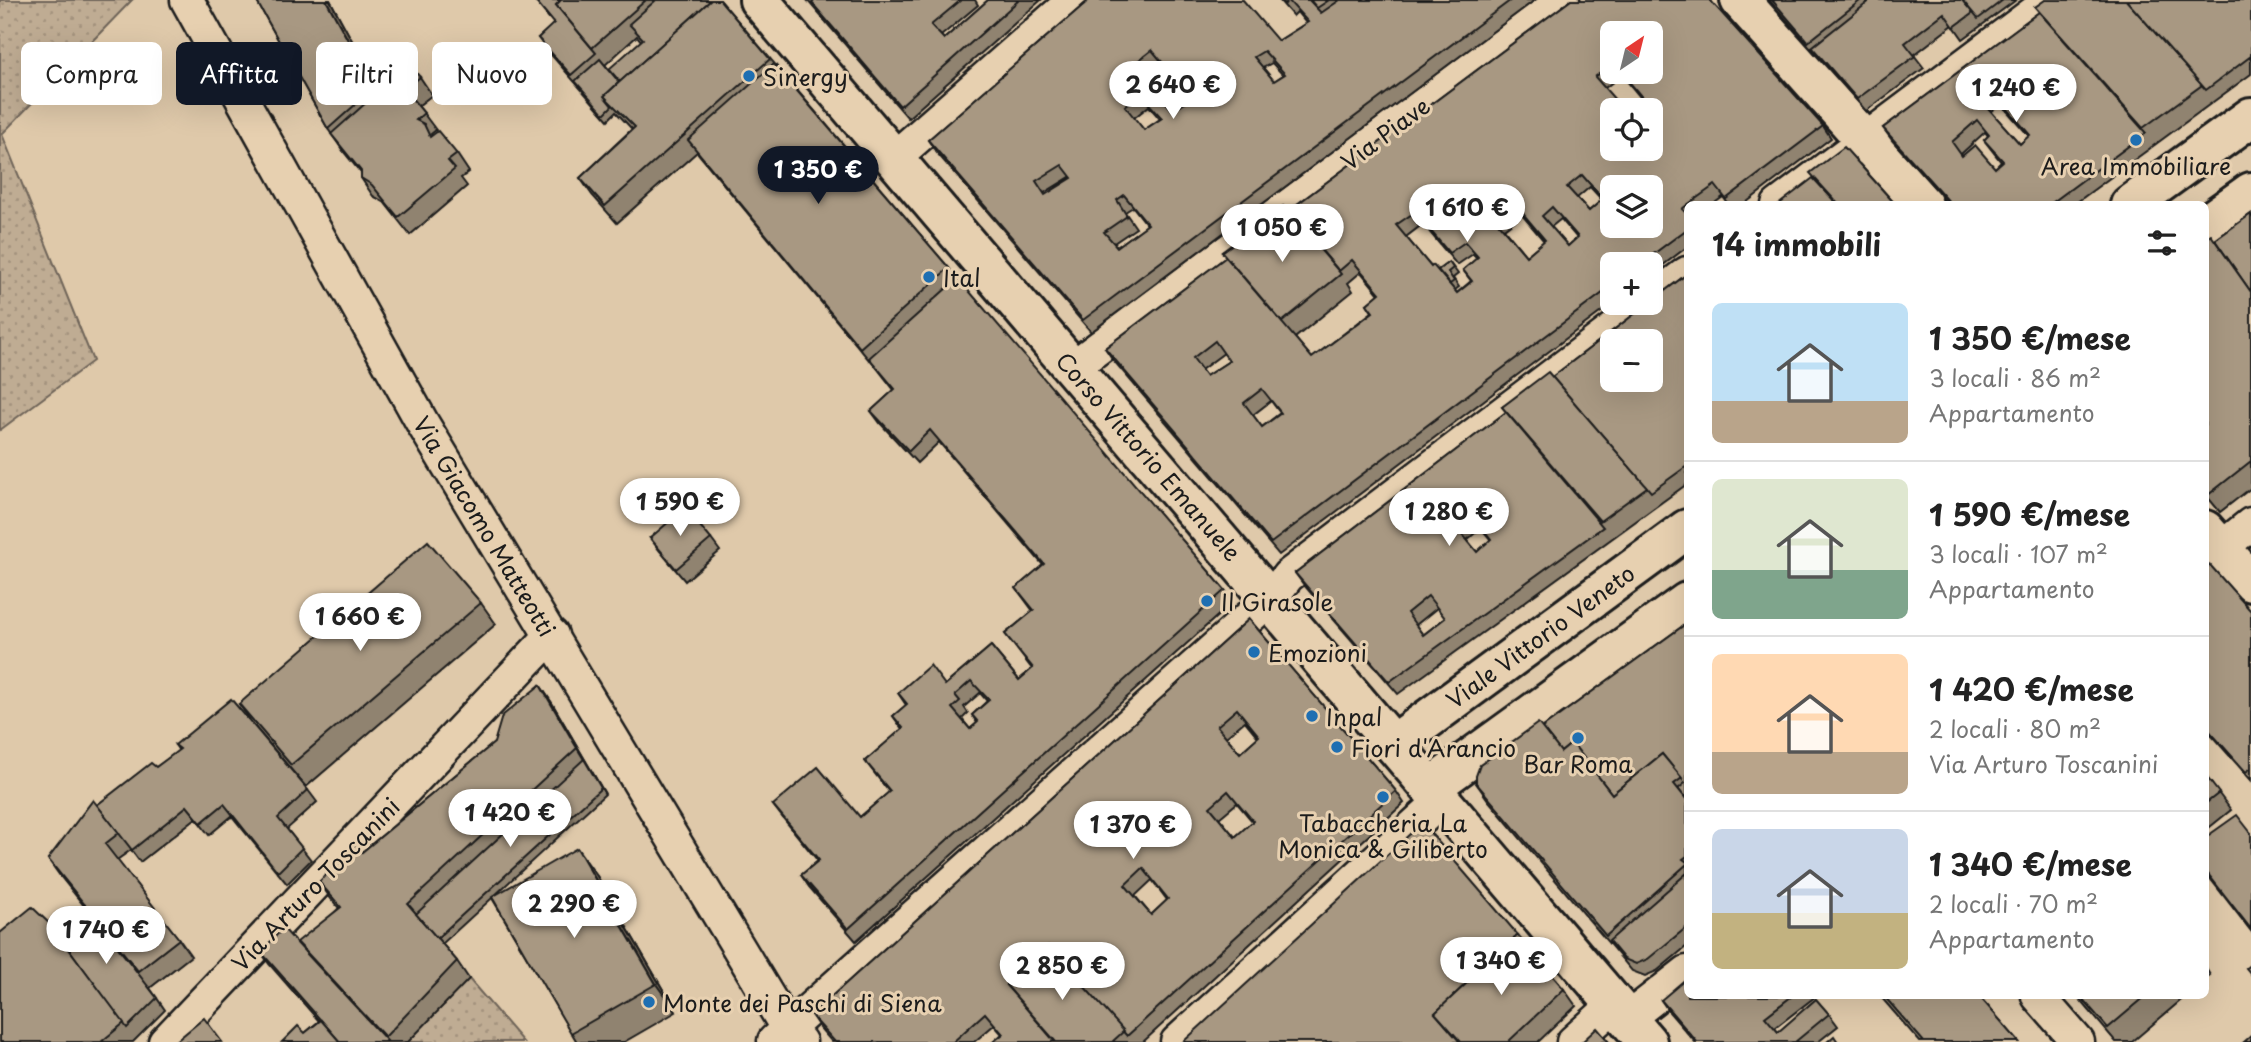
<!DOCTYPE html>
<html lang="it">
<meta charset="utf-8">
<style>
:root{--surface:#fff;--page:#f2f2f2;--text:#222;--muted:#767676;--line:#e0e0e0;--accent:#111827}
body{margin:0;font-family:"Playpen Sans",sans-serif;background:var(--page);color:var(--text);height:100vh;display:flex;flex-direction:column;font-size:26px;white-space:nowrap}
*{box-sizing:border-box;margin:0}
p{font-size:23px;color:var(--muted)}
.icon{flex:none;width:38px;height:38px;fill:none;stroke:currentColor;stroke-width:2;stroke-linecap:round;stroke-linejoin:round}
.map{position:relative;flex:1;overflow:hidden}
.panel{position:absolute;left:1684px;top:201px;width:525px;height:798px;display:flex;flex-direction:column;background:var(--surface);border-radius:10px;box-shadow:0 7px 28px #0002}
.panel>*{flex:none}
.banner{position:absolute;left:21px;top:42px;width:665px;height:63px;display:flex;gap:14px}
.needle{width:46px;rotate:35deg}
.buttons{position:absolute;left:1600px;top:21px;display:grid;gap:14px}
.buttons a{display:grid;place-items:center;width:63px;height:63px;border-radius:10px;background:var(--surface);box-shadow:0 7px 28px #0002;font-size:35px}
.price{position:absolute;translate:-50% -60px;padding:0 16px;border-radius:24px;background:#fff;color:#222;font-size:23px;line-height:46px;filter:drop-shadow(0 2px 4px #0008)}
.price::after{content:'';position:absolute;left:50%;top:42px;width:21px;height:16px;margin-left:-10px;background:inherit;clip-path:polygon(0 0,100% 0,50% 100%)}
.price.current{background:var(--accent);color:#fff}
ul{padding:0;list-style:none}
li{display:flex;align-items:center;gap:21px;height:175px;padding:0 28px}
li+li{border-top:2px solid var(--line)}
li span{display:grid;place-items:center;flex:none;width:196px;height:140px;border-radius:10px;color:#555}
li>.icon{margin-inline-start:auto}
span .icon{width:84px;height:84px;fill:#fffc;stroke-width:1}
li b{font-size:30px}
h2{display:flex;justify-content:space-between;align-items:center;height:84px;padding:0 28px;font-size:30px}
.tag{padding:0 24px;border-radius:10px;background:var(--surface);box-shadow:0 7px 28px #0002;font-size:24px;line-height:63px}
.tag.current{background:var(--accent);color:#fff}
.map>svg:first-child{display:block}
</style>
<div class="map">
<svg width="2251" height="1042" viewBox="0 0 2251 1042">
<defs>
<pattern id="grass-dots" width="8" height="8" patternUnits="userSpaceOnUse" patternTransform="scale(1.75)"><rect width="8" height="8" fill="#bfac93"/><path d="M2 2h.1M6 6h.1" fill="none" stroke="#a4937e" stroke-width="1.8" stroke-linecap="round"/></pattern>
</defs>
<rect width="100%" height="100%" fill="#dfc9aa"/>
<filter id="ink" filterUnits="userSpaceOnUse"><feTurbulence type="fractalNoise" baseFrequency=".0143" numOctaves="2"/><feDisplacementMap in="SourceGraphic" scale="14" xChannelSelector="R" yChannelSelector="G"/><feConvolveMatrix kernelMatrix="1 2 1 2 8 2 1 2 1" color-interpolation-filters="sRGB"/></filter>
<g filter="url(#ink)">
<g fill="url(#grass-dots)" stroke="#6e6458" stroke-width="2">
<polygon points="0,0 132,0 2,134 93,361 0,430"/>
<polygon points="469,979 523,1042 408,1042"/>
</g>
<g fill="none" stroke-linecap="round" stroke-linejoin="round">
<g stroke="#1c1c1c" stroke-width="37">
<g id="minor">
<polyline points="187,0 423,424 787,1028 800,1042"/>
<polyline points="894,158 1074,0"/>
<polyline points="1778,205 2051,0"/>
<polyline points="1650,301 1687,273"/>
<polyline points="1073,367 1563,0"/>
<polyline points="2205,561 2251,524"/>
<polyline points="2038,996 2078,1042"/>
<polyline points="1627,1019 1687,972"/>
<polyline points="774,1041 1271,598 1288,576 1648,303"/>
<polyline points="165,1042 552,635"/>
<polyline points="1177,1042 1442,800"/>
<polyline points="1573,1042 1614,1005"/>
</g>
</g>
<g stroke="#1c1c1c" stroke-width="44">
<g id="tertiary">
<polyline points="2130,205 2251,117"/>
<polyline points="2205,225 2251,192"/>
<polyline points="1394,744 1687,529"/>
<polyline points="1431,787 1687,602"/>
</g>
</g>
<g stroke="#1c1c1c" stroke-width="44">
<g id="secondary">
<polyline points="759,0 1647,1042"/>
<polyline points="1740,0 1923,205"/>
<polyline points="2205,530 2251,582"/>
</g>
</g>
<use href="#minor" stroke="#e7d0b0" stroke-width="32"/>
<use href="#tertiary" stroke="#e7d0b0" stroke-width="38"/>
<use href="#secondary" stroke="#e7d0b0" stroke-width="38"/>
</g>
<g fill="#908370" stroke="#1c1c1c" stroke-width="2" fill-rule="evenodd">
<polygon points="256,0 330,0 379,92 420,77 432,95 418,106 436,130 431,134 432,136 457,154 469,172 461,178 467,186 410,235 384,202 373,196 361,178 361,173 343,151 328,129"/>
<path d="M534,0h186l229,268 8,11 268,311 8,12 -377,339 -47,-54 -8,-12 17,-14 -36,-44 -9,-12 87,12 29,-25 -24,-31 37,-32 -9,-13 13,-11 -8,-12 47,-8 46,-39 28,34 13,-11 -27,-35 28,-23 -17,-23 27,-23 -104,-123 -22,21 -37,-40 -9,-12 23,-21 -24,-31 -1,1 -172,-208 -80,71 -25,-28 -12,-17 52,-49 -16,-17 -8,8 -61,-70 -9,-12 16,-14zM637,36l4,5 -29,32 -7,-8zM980,693l7,8 -15,14 5,8 -7,6 -8,-10 6,-6 -4,-6z"/>
<polygon points="807,0 975,0 978,5 941,36 944,39 988,0 1041,0 908,118"/>
<path d="M1089,0l189,41 28,-18 -9,-11 -4,4 -14,-16h256l-444,332 -155,-180 -8,-12zM1160,62l31,37 -18,12 -30,-36zM1272,63l11,12 -9,6 -11,-13zM1149,106l11,13 -16,11 -10,-12zM1070,177l1,1 -26,17 -1,-2zM1133,207l14,18 -30,22 -3,-4 22,-15 -11,-16z"/>
<path d="M1571,0l252,126 8,12 -88,67h-14l-6,-8 -11,8h-25v42l-37,28v-11h-38v39h1l-334,252 -166,-195 -8,-12 121,-91 -4,-5 66,-41zM1612,33l38,39h-38zM1622,75l23,28 -33,46 -7,-61zM1590,187l12,13 -13,11 -12,-13zM1522,215l22,26 -18,15 -22,-27zM1561,219l16,19 -9,8 -17,-19zM1423,224l34,41 16,-11 4,4 -14,12 8,11 -14,12 -2,-3 4,-3 -6,-9 5,-4 -9,-12 -11,8 -7,-3 -25,-30zM1361,272l18,22 -12,10 5,8 -60,46 -17,-20 58,-47 -5,-8zM1224,353l5,8 -23,15 -5,-6zM1271,401l9,12 -18,14 -9,-12z"/>
<polygon points="1769,0 2016,0 1963,39 1953,25 1914,55 1924,68 1866,111"/>
<path d="M2251,0v74l-178,131h-123l-58,-65 -9,-12 156,-116 -4,-5zM2001,104l28,32 -9,8 -29,-32zM1985,132l3,4 -4,4 17,22 -6,6 -33,-12 -1,-2z"/>
<polygon points="2251,214 2251,488 2220,512 2205,494 2205,240 2215,240"/>
<path d="M1687,274v210l-289,210 -94,-109 -9,-12 211,-161 -4,-5 50,-30zM1481,528l10,12 -14,12 -10,-12zM1437,608l8,10 -22,17 -7,-10z"/>
<polygon points="650,538 711,539 720,551 685,581 659,550"/>
<polygon points="2205,570 2251,611 2251,780 2205,728"/>
<polygon points="481,603 496,624 306,787 254,726 239,704"/>
<path d="M1249,619l147,172 8,12 -261,239h-150l9,-8 -8,-9 -20,17h-142l-13,-15 -8,-12zM1245,721l13,16 -18,16 -14,-16zM1237,803l16,19 -18,15 -16,-19zM1152,880l15,20 -16,15 -16,-19z"/>
<polygon points="1687,623 1687,946 1657,971 1645,976 1632,971 1488,800 1476,783 1542,728"/>
<polygon points="540,685 552,703 605,794 494,896 597,876 676,1012 624,1042 577,1042 492,898 442,944 457,961 469,979 408,1042 282,1042 305,1033 319,1021 269,964 261,952 300,947 339,908 331,899 319,882 362,852 494,743"/>
<polygon points="175,745 308,790 317,802 287,829 311,860 287,884 232,816 209,835 196,818 140,862 131,850 117,860 179,939 191,956 150,988 165,1010 133,1042 0,1042 55,930 84,906 60,876 48,859 97,805 156,767 179,751"/>
<polygon points="2205,775 2231,810 2205,831"/>
<polygon points="2251,833 2251,931 2205,872 2205,836 2206,837"/>
<polygon points="2205,967 2210,975 2205,979"/>
<polygon points="1564,989 1576,1006 1538,1042 1183,1042"/>
<polygon points="1687,996 1816,996 1775,1028 1778,1032 1829,1014 1838,1026 1818,1042 1695,1042 1669,1012 1661,1000"/>
<polygon points="1880,996 1979,996 2019,1042 1920,1042"/>
<polygon points="2077,996 2186,996 2132,1042 2116,1042"/>
</g>
<g fill="#766a5b" stroke="#1c1c1c" stroke-width="2">
<polygon points="326,0 330,0 390,110 374,88"/>
<polygon points="540,685 552,703 605,794 577,748"/>
<polygon points="577,848 597,876 676,1012 656,984"/>
</g>
<g fill="#a89882" stroke="#1c1c1c" stroke-width="2" fill-rule="evenodd">
<polygon points="256,0 326,0 374,88 328,129"/>
<polygon points="535,0 561,0 556,5 596,53 571,75 538,38 554,23"/>
<polygon points="561,0 646,0 592,48 556,5"/>
<polygon points="656,0 711,0 620,82 609,69 643,39 629,24"/>
<polygon points="711,0 720,0 770,59 605,206 580,178 635,127 604,96"/>
<polygon points="815,0 961,0 931,25 944,39 988,0 1019,0 900,106 812,3"/>
<path d="M1089,0h154l35,41 30,-19 -20,-22 -3,4 -4,-4h28l12,13 19,-13h171l-428,320 -155,-180zM1152,50l40,48 -19,13 -39,-47zM1264,51l21,23 -11,7 -20,-24zM1140,94l22,24 -18,12 -19,-24zM1062,165l10,13 -27,17 -9,-14zM1124,195l24,29 -31,23 -13,-15 23,-16 -10,-16z"/>
<polygon points="1310,0 1329,0 1317,8"/>
<path d="M1571,0h139l113,126 -97,73 -11,-14 -28,20 -5,4 5,5v15l-47,35h-28v22l-341,257 -166,-195 121,-91 86,101 61,-46 -6,-8 13,-11 -28,-33 -13,11 -51,-60zM1612,33h38v39h-29l25,30 -11,8h15v39h-38v-39h12l-29,-33 17,-13zM1582,175l21,24 -14,12 -22,-24zM1612,187h38v39h-38zM1514,203l31,37 -19,16 -32,-38zM1552,207l26,30 -10,9 -26,-30zM1415,212l34,41 16,-11 13,15 -15,13 9,11 -15,12 -24,-28 -2,2 -35,-42zM1215,341l14,20 -23,15 -13,-18zM1262,389l19,24 -19,14 -18,-24z"/>
<polygon points="1772,0 1861,0 1808,42"/>
<polygon points="1871,0 1962,0 1973,13 1954,27 1944,13 1905,43 1915,56 1857,99 1812,47"/>
<polygon points="1962,0 2003,0 1978,19"/>
<polygon points="2045,0 2126,0 2202,85 2143,128 2035,7"/>
<polygon points="2126,0 2251,0 2251,56 2206,90"/>
<path d="M2039,12l107,121 -97,72h-97l-69,-77zM1993,92l37,43 -10,9 -38,-43zM1977,120l12,15 -5,5 19,21 -8,7 -20,-23 -13,11 -10,-14z"/>
<polygon points="600,59 619,82 604,96 612,106 604,114 575,81"/>
<polygon points="774,64 949,268 860,348 688,140"/>
<polygon points="413,69 420,77 405,90 424,113 416,120 424,124 430,137 438,131 457,154 448,161 455,169 398,217 372,185 361,178 361,171 331,134 377,93"/>
<polygon points="1844,147 1896,205 1839,205 1810,173"/>
<polygon points="1813,178 1838,205 1778,205"/>
<polygon points="1283,206 1341,274 1282,322 1222,252"/>
<polygon points="2251,214 2251,292 2215,240"/>
<polygon points="2211,235 2251,292 2251,461 2208,495 2205,491 2205,240"/>
<polygon points="1449,262 1453,268 1448,272 1454,281 1450,284 1438,270"/>
<path d="M1687,274v192l-36,26 -99,-115zM1612,341h38v39h-38z"/>
<path d="M958,278l267,312 -377,339 -47,-54 18,-15 -46,-55 45,-38 42,50 30,-26 -25,-30 38,-33 -10,-12 14,-12 -9,-11 32,-28 15,20 46,-39 28,34 14,-12 -28,-34 29,-24 -18,-22 28,-24 -114,-134 -21,21 -38,-40 24,-22 -26,-31zM971,681l18,19 -17,15 6,7 -8,7 -18,-21 8,-7 -5,-6z"/>
<polygon points="1548,372 1647,487 1600,521 1502,407"/>
<path d="M1506,412l97,115 -214,155 -94,-109zM1472,516l19,23 -14,13 -20,-24zM1428,596l17,22 -22,17 -16,-22z"/>
<polygon points="685,508 711,539 676,569 650,538"/>
<polygon points="428,541 481,603 291,765 239,704"/>
<polygon points="2210,565 2251,611 2251,768 2246,772 2205,726 2205,570"/>
<path d="M1249,619l147,172 -269,245 -79,-90 -42,39 49,57h-62l10,-8 -18,-21 -32,29h-118l-24,-27zM1237,709l22,27 -19,17 -23,-27zM1228,791l25,30 -18,16 -25,-30zM1143,868l25,31 -17,16 -26,-30z"/>
<polygon points="1687,623 1687,800 1678,789 1685,783 1662,754 1612,794 1572,743 1561,752 1542,728"/>
<polygon points="540,685 577,748 408,904 457,961 385,1037 297,942 341,907 319,882 355,843 362,852 494,743 502,716"/>
<polygon points="231,699 308,790 278,818 302,848 278,872 224,804 201,823 187,806 132,850 97,805 151,763 156,767 180,749 175,745"/>
<polygon points="1538,723 1561,752 1572,743 1612,794 1662,754 1682,778 1674,784 1687,800 1687,856 1683,859 1687,862 1687,864 1606,936 1476,783 1476,776 1480,765"/>
<polygon points="584,759 601,788 437,938 416,914"/>
<polygon points="2205,775 2219,793 2205,804"/>
<polygon points="93,800 119,833 105,844 179,939 138,971 48,859"/>
<polygon points="2237,815 2251,833 2251,929 2205,870 2205,836 2206,837"/>
<polygon points="1422,823 1518,935 1435,1013 1460,1042 1183,1042"/>
<polygon points="577,848 656,984 571,1033 492,897"/>
<polygon points="1687,873 1687,927 1648,959 1636,964 1624,959 1609,941"/>
<polygon points="85,905 157,998 127,1028 55,930"/>
<polygon points="32,907 51,925 124,1023 101,1042 0,1042 0,933"/>
<polygon points="283,928 388,1042 340,1042 261,952"/>
<polygon points="1518,935 1564,989 1508,1042 1461,1042 1435,1013"/>
<polygon points="1048,946 1124,1031 1112,1042 1056,1042 1006,985"/>
<polygon points="2251,964 2251,974 2246,968"/>
<polygon points="1687,978 1687,996 1792,996 1765,1017 1778,1032 1816,999 1829,1014 1795,1042 1697,1042 1661,1000"/>
<polygon points="1884,996 1979,996 2019,1042 1924,1042"/>
<polygon points="2080,996 2146,996 2108,1028"/>
<polygon points="204,1018 222,1042 175,1042"/>
<polygon points="321,1020 340,1042 282,1042 298,1026 305,1033"/>
<polygon points="1597,1028 1609,1042 1582,1042"/>
<polygon points="1834,1036 1838,1042 1827,1042"/>
<polygon points="2251,1036 2251,1042 2244,1042"/>
</g>
</g>
<g fill="#1f6fb2" stroke="#e7d0b0" stroke-width="2.5">
<circle cx="749" cy="76" r="7"/>
<circle cx="2136" cy="140" r="7"/>
<circle cx="929" cy="277" r="7"/>
<circle cx="1207" cy="601" r="7"/>
<circle cx="1254" cy="652" r="7"/>
<circle cx="1312" cy="716" r="7"/>
<circle cx="1578" cy="738" r="7"/>
<circle cx="1337" cy="747" r="7"/>
<circle cx="1383" cy="797" r="7"/>
<circle cx="649" cy="1002" r="7"/>
</g>
<g text-anchor="middle" dominant-baseline="central" stroke-width="6" stroke-linejoin="round" paint-order="stroke">
<g font-size="23" fill="#1c1c1c" stroke="#e7d0b0" text-anchor="start">
<text x="763" y="76">Sinergy</text>
<text x="2136" y="165" text-anchor="middle">Area Immobiliare</text>
<text x="943" y="277">Ital</text>
<text x="1221" y="601">Il Girasole</text>
<text x="1268" y="652">Emozioni</text>
<text x="1326" y="716">Inpal</text>
<text x="1351" y="747">Fiori d'Arancio</text>
<text x="1578" y="763" text-anchor="middle">Bar Roma</text>
<text x="1383" y="822" text-anchor="middle">Tabaccheria La<tspan x="1383" dy="26">Monica &amp; Giliberto</tspan></text>
<text x="663" y="1002">Monte dei Paschi di Siena</text>
</g>
<g font-size="23" fill="#1c1c1c" stroke="#e7d0b0">
<text transform="translate(1385 133) rotate(-37)">Via Piave</text>
<text transform="translate(1149 456) rotate(49)">Corso Vittorio Emanuele</text>
<text transform="translate(485 526) rotate(59)">Via Giacomo Matteotti</text>
<text transform="translate(1540 636) rotate(-36)">Viale Vittorio Veneto</text>
<text transform="translate(315 884) rotate(-46)">Via Arturo Toscanini</text>
</g>
</g>
</svg>
<div class="buttons">
<a><svg class="needle" viewBox="-14 -14 28 28"><path d="M0-13l5 13h-10z" fill="#e53935"/><path d="M0 13l5-13h-10z" fill="#767676"/></svg></a>
<a><svg class="icon" aria-label="locate" viewBox="0 0 24 24"><circle cx="12" cy="12" r="6"/><path d="M12 2v4M12 18v4M2 12h4M18 12h4"/></svg></a>
<a><svg class="icon" aria-label="layers" viewBox="0 0 24 24"><path d="M12 4l9 5-9 5-9-5zM3 14l9 5 9-5"/></svg></a>
<a>+</a>
<a>−</a>
</div>
<b class="price" style="left:1173px;top:121px">2 640 €</b>
<b class="price" style="left:2016px;top:124px">1 240 €</b>
<b class="price current" style="left:818px;top:206px">1 350 €</b>
<b class="price" style="left:1467px;top:244px">1 610 €</b>
<b class="price" style="left:1282px;top:264px">1 050 €</b>
<b class="price" style="left:680px;top:538px">1 590 €</b>
<b class="price" style="left:1449px;top:548px">1 280 €</b>
<b class="price" style="left:360px;top:653px">1 660 €</b>
<b class="price" style="left:510px;top:849px">1 420 €</b>
<b class="price" style="left:1133px;top:861px">1 370 €</b>
<b class="price" style="left:574px;top:940px">2 290 €</b>
<b class="price" style="left:106px;top:966px">1 740 €</b>
<b class="price" style="left:1501px;top:997px">1 340 €</b>
<b class="price" style="left:1062px;top:1002px">2 850 €</b>
<div class="banner">
<a class="tag">Compra</a>
<a class="tag current">Affitta</a>
<a class="tag">Filtri</a>
<a class="tag">Nuovo</a>
</div>
<section class="panel">
<h2>14 immobili<svg class="icon" aria-label="filters" viewBox="0 0 24 24"><path d="M4 7h16M4 17h16"/><circle cx="9" cy="7" r="2"/><circle cx="15" cy="17" r="2"/></svg></h2>
<ul>
<li><span style="background:linear-gradient(#bfe0f5 70%,#b9a48a 0)"><svg class="icon" aria-label="home" viewBox="0 0 24 24"><path d="M3 11l9-7 9 7M6 9v11h12V9"/></svg></span><div><b>1 350 €/mese</b><p>3 locali · 86 m²</p><p>Appartamento</p></div></li>
<li><span style="background:linear-gradient(#dfe7d0 65%,#7fa58c 0)"><svg class="icon" aria-label="home" viewBox="0 0 24 24"><path d="M3 11l9-7 9 7M6 9v11h12V9"/></svg></span><div><b>1 590 €/mese</b><p>3 locali · 107 m²</p><p>Appartamento</p></div></li>
<li><span style="background:linear-gradient(#ffd9b3 70%,#b9a48a 0)"><svg class="icon" aria-label="home" viewBox="0 0 24 24"><path d="M3 11l9-7 9 7M6 9v11h12V9"/></svg></span><div><b>1 420 €/mese</b><p>2 locali · 80 m²</p><p>Via Arturo Toscanini</p></div></li>
<li><span style="background:linear-gradient(#c9d6e8 60%,#c2b280 0)"><svg class="icon" aria-label="home" viewBox="0 0 24 24"><path d="M3 11l9-7 9 7M6 9v11h12V9"/></svg></span><div><b>1 340 €/mese</b><p>2 locali · 70 m²</p><p>Appartamento</p></div></li>
</ul>
</section>
</div>
